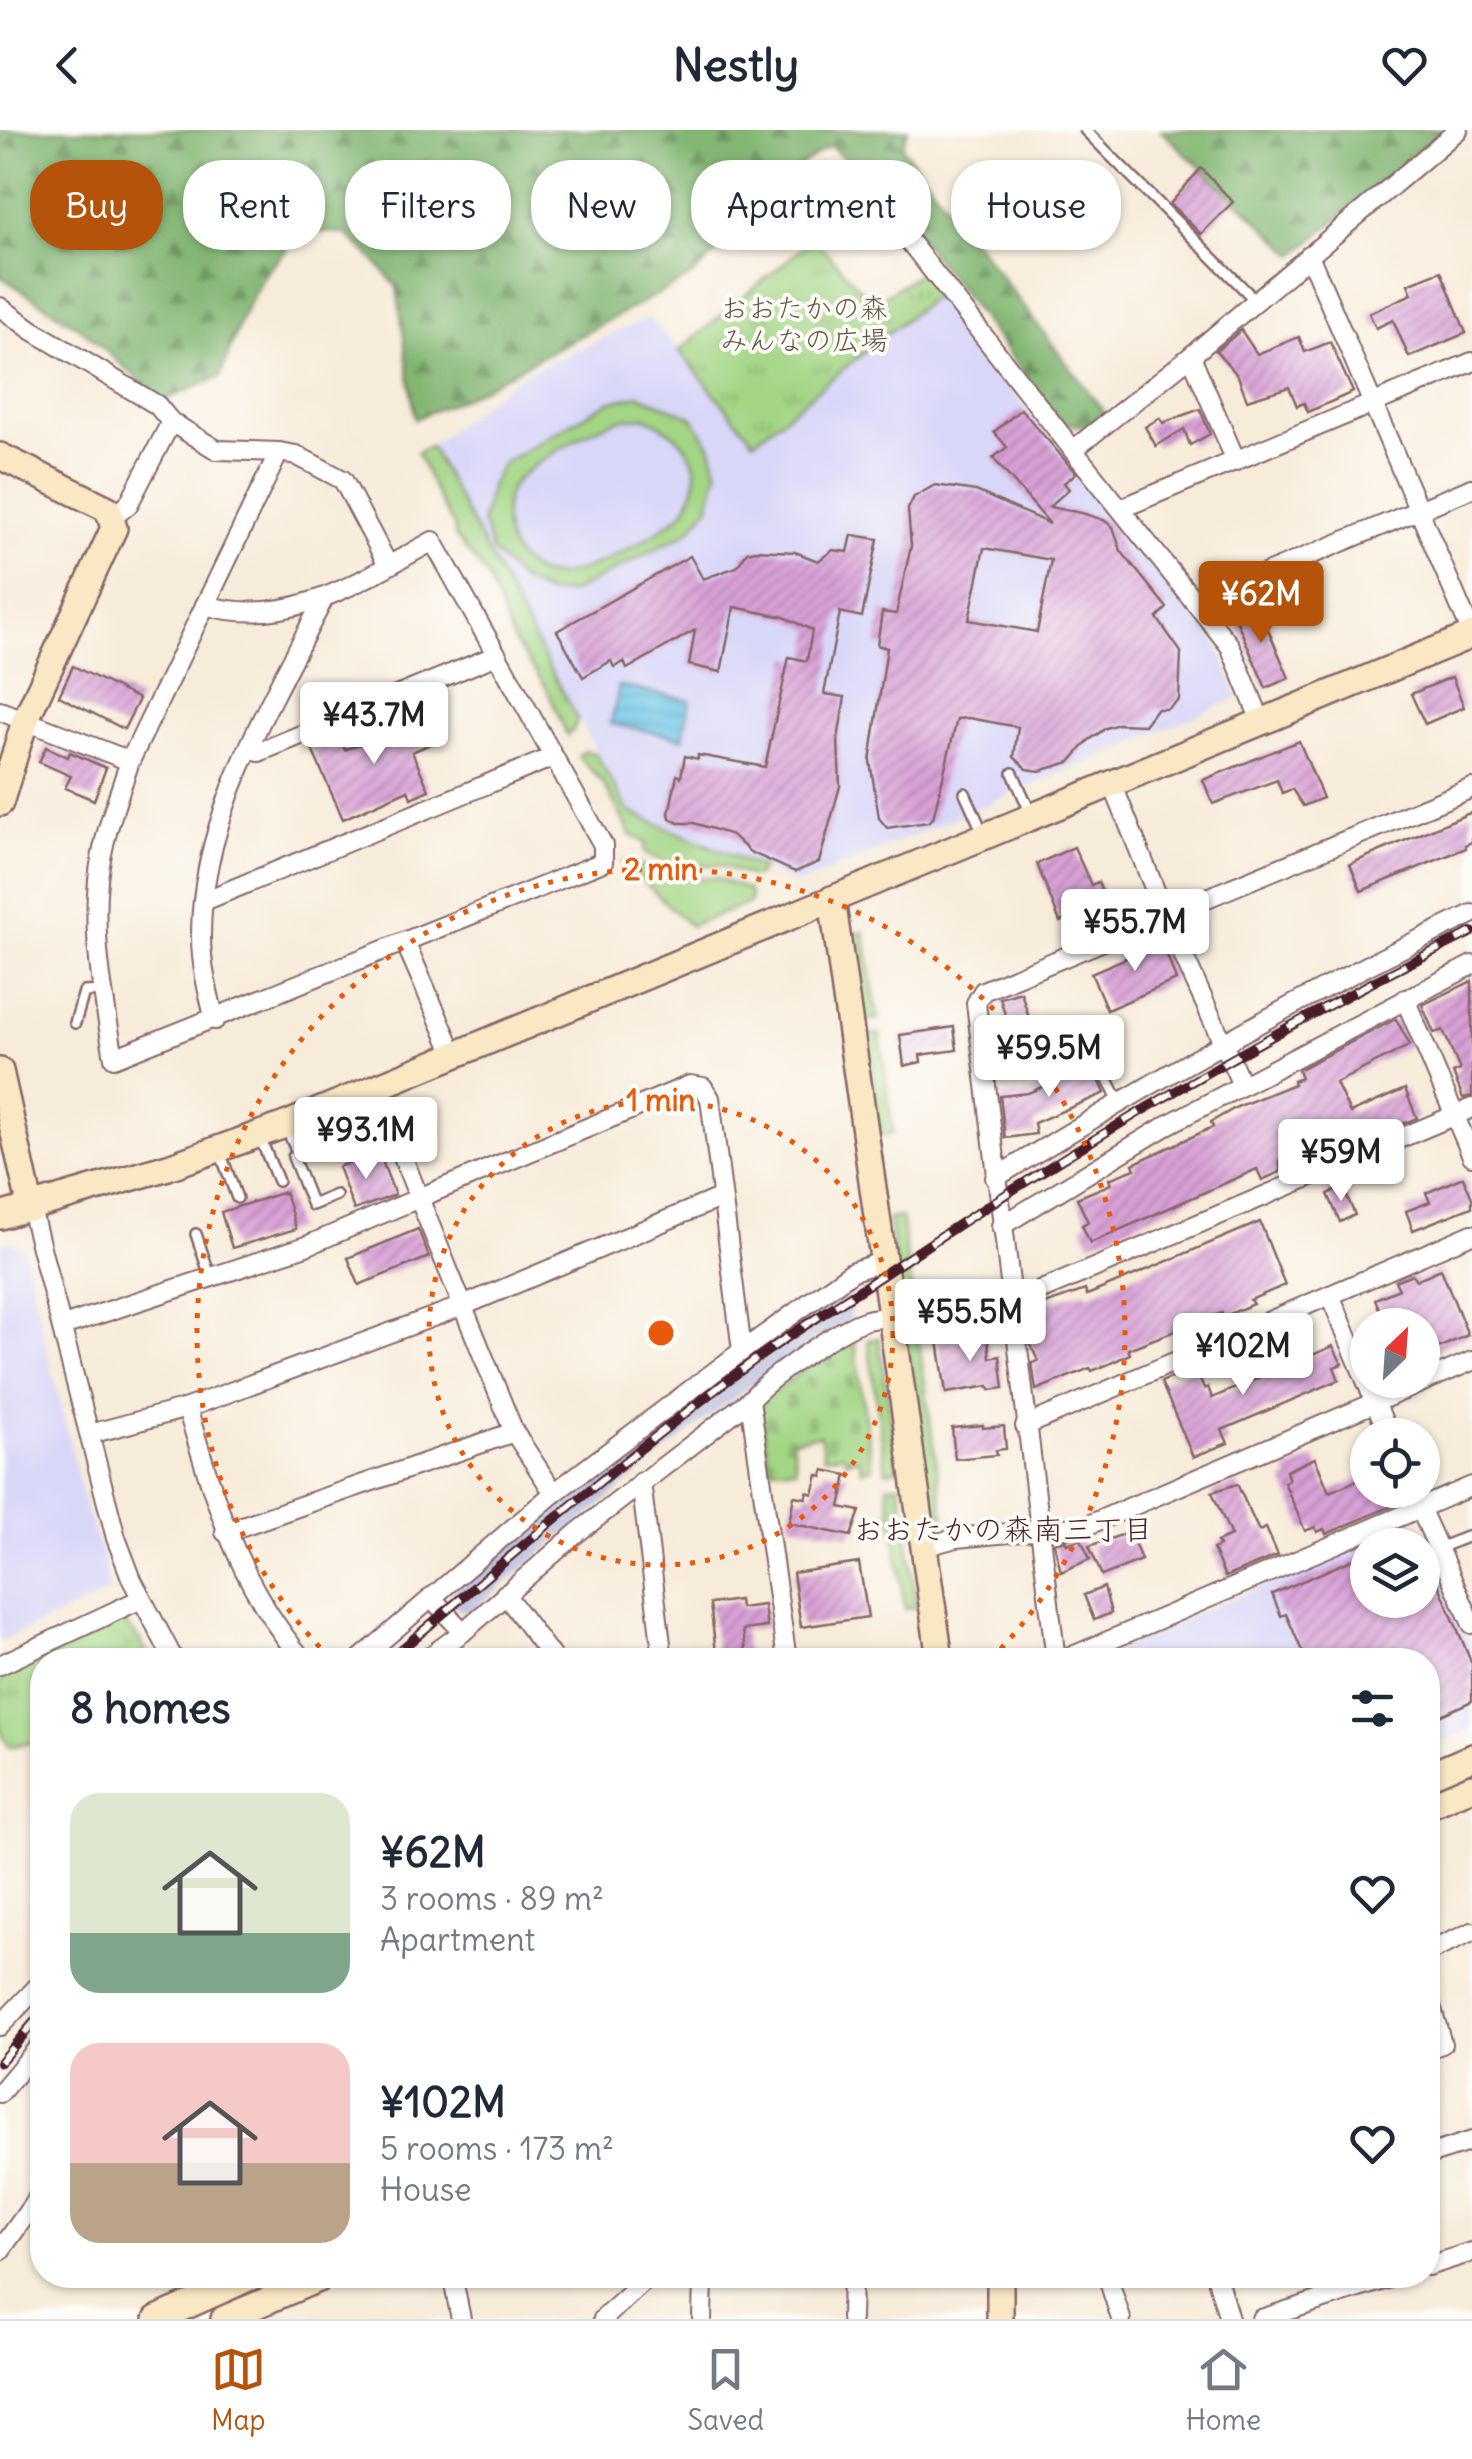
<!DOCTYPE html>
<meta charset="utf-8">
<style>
:root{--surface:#fff;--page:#f2f2f3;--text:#1f2937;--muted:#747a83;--line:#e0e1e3;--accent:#b45309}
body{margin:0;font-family:Delius,"Klee One",sans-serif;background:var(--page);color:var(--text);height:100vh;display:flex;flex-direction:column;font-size:38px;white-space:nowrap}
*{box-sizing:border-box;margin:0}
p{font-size:32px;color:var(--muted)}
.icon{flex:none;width:55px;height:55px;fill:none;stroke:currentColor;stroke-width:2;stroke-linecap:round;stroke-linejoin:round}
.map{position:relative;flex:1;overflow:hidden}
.side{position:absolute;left:30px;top:1518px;width:1410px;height:640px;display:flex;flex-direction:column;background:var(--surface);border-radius:40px;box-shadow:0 2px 8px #0004}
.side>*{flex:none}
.guide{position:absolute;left:30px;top:30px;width:1412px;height:90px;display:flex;gap:20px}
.needle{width:65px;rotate:25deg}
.buttons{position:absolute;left:1350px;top:1178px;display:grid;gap:20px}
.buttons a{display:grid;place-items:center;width:90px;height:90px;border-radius:50%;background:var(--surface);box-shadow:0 2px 8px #0004;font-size:50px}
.price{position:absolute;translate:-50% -85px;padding:0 22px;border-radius:10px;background:#fff;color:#222;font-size:32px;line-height:65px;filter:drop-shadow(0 2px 5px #0008)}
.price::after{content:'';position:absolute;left:50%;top:60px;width:30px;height:22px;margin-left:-15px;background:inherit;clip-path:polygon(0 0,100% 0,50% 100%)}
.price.active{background:var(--accent);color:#fff}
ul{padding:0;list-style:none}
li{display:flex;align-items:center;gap:30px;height:250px;padding:0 40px}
li span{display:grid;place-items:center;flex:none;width:280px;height:200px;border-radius:30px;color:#555}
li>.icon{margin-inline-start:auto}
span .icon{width:120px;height:120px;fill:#fffc;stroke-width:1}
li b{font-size:42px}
h2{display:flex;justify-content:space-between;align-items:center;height:120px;padding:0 40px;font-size:42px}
.tag{padding:0 35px;border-radius:40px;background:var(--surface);box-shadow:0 2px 8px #0004;font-size:35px;line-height:90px}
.tag.active{background:var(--accent);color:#fff}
header{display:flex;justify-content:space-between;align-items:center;height:130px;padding:0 40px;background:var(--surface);font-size:45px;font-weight:800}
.tab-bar{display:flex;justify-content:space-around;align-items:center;height:140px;border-top:2px solid var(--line);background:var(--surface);font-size:28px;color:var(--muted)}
.tab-bar a{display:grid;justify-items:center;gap:5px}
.tab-bar .active{color:var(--accent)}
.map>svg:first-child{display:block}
</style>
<header><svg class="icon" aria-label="back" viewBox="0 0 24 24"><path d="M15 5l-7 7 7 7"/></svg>Nestly<svg class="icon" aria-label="heart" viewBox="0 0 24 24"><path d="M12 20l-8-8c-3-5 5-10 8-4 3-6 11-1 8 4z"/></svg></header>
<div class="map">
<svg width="1472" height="2189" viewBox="0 0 1472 2189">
<defs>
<pattern id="forest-firs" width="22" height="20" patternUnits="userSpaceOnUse" patternTransform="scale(2.5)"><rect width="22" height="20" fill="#82b672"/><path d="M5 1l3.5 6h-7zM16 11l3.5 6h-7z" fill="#6c935e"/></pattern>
<pattern id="cemetery-stones" width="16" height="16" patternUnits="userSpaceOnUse" patternTransform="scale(2.5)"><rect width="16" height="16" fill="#a3d585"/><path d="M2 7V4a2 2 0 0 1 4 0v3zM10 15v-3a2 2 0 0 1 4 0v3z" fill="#8eb673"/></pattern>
<pattern id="park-tufts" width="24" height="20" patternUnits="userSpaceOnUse" patternTransform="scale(2.5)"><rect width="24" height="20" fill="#a3d585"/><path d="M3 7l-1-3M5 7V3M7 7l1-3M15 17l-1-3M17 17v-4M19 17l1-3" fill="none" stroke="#8eb673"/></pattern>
<pattern id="water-rules" width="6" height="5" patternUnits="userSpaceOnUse" patternTransform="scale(2.5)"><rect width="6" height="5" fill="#69c5e7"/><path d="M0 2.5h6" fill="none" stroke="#5da9c6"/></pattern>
<pattern id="building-hatch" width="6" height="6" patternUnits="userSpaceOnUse" patternTransform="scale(2.5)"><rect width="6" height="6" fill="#d9a1d7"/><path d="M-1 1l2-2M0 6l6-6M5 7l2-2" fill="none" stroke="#b283af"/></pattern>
</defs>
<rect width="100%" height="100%" fill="#fdfcf7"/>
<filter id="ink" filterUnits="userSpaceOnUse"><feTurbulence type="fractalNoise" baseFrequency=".01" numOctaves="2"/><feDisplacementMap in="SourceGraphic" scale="20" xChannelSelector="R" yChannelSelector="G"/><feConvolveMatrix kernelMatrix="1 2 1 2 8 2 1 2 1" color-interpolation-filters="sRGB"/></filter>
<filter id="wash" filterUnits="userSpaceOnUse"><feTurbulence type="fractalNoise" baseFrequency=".0048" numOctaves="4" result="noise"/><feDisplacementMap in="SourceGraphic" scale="40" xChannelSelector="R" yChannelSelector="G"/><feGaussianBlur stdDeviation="2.25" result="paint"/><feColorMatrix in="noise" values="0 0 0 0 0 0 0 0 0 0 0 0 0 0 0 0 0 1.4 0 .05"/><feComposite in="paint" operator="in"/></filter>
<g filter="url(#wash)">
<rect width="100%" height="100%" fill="#f7ebd9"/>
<g fill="#d9d7f8" fill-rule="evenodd">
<polygon points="939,162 994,239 1217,513 1238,568 798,754 629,682 430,316 515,248 648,188 686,227 755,311"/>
<polygon points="9,1111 23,1118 86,1380 104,1431 109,1462 0,1512 0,1113"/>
<path d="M1411,1392l8,3 53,125v79l-44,19v-88h-339zM1368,1415h54v55h-54z"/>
</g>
<polygon fill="#c0c2dd" points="846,1153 851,1190 811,1212 701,1293 471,1481 460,1481 451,1471 453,1461 526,1397 700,1261"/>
<g fill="#a3d585" stroke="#767a58" stroke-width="2.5" fill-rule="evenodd">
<path d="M640,265l52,22 18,28 8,27 -10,36 -20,24 -115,60 -25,2 -27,-13 -29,-29 -10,-31 8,-34 12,-23 106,-62zM644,287c29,12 62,38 49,74 -3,7 -5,15 -10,21 -24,23 -112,75 -144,61 -20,-9 -32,-27 -34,-47 -1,-13 0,-27 6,-38 10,-19 88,-64 110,-69 7,-1 15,-1 23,-2z"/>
<path d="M430,316l147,273 -4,12 -6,4 -21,-48 -32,-45 -27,-66 -32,-40 -1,-11c-9,-8 -28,-55 -37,-72z"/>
<polygon points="584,621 595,623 629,682 762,738 757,746 752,747 719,735 671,735 645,723 645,712 631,705 604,654 578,626"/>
<polygon points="631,730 662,746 717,748 748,760 751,769 749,773 690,796 623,732"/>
<polygon points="864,802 878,889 865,891 853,803"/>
<polygon points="880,904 893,1004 880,1005 867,905"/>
<polygon points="901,1087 945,1393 932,1394 889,1089"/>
<polygon points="879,1208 898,1339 886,1341 868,1210"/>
<polygon points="900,1354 917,1477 905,1479 887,1355"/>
</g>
<g fill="url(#forest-firs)" stroke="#666a4e" stroke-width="2.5">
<path d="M0,0h908l-6,17 202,265 -19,16 -25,-7 -172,-225 -58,-50c-55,31 -90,89 -138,130l-227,121 -50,22 -18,-132 -23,-27 -28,-26 -43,-4 -40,47 -21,40 -22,60 -58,24 -79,-71 -83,-54z"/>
<polygon points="1160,0 1441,0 1295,125"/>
</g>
<polygon fill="url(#cemetery-stones)" stroke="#767a58" stroke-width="2.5" points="854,1208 872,1338 862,1340 858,1328 846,1331 844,1324 824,1327 820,1305 792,1310 796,1338 769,1338 760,1278 765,1268 822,1226"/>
<g fill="url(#park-tufts)" stroke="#767a58" stroke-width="2.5">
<polygon points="814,108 873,174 922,141 939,162 754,311 679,221"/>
<polygon points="121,1489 140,1510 151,1530 42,1530 41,1678 33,1612 9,1617 0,1600 0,1545"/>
</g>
<polygon fill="url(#water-rules)" stroke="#5a7289" stroke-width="2.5" points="619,556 690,570 683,608 611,594"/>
<g id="blocks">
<g fill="url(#building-hatch)" fill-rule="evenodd">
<polygon points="1201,38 1233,72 1201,104 1170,74"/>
<polygon points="1441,141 1466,203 1409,227 1393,190 1376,198 1369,183 1412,164 1408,154"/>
<polygon points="1241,200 1257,224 1299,207 1305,222 1330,212 1353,262 1308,282 1304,273 1297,276 1289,257 1247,270 1238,246 1216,221"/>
<path d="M1021,279l55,64 -12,10 5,6 -20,18 33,6 22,7 9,7 8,24 46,57 -10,10 24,34 -2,48 -12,9h-11l-12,16 -26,-1 -12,4 -18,13 -18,21 -30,9 -13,-2 -13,-12 4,-30 -49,-9 -12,1 -24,99 -5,4 -41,6 -8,-10 -9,-57 17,-113 -10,-3 5,-33 14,2 15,-68 -3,-37 6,-12 21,-12 41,6 74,33 -57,-66 14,-11 -13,-15zM984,418l67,12 -14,72 -68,-12z"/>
<polygon points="1200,279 1210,304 1190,315 1184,299 1156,316 1145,297 1160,288 1163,293"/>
<polygon points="852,405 878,409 862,487 840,482 824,564 845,567 838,609 840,656 819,732 795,742 750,722 732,705 694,693 678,693 670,688 669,683 677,645 681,647 685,626 698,629 698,625 765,637 789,527 807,531 812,500 784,487 734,477 721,542 689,535 695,500 627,539 624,532 614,537 611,531 583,547 557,501 690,426 703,449 737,437 747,422 755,420 795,422 818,431 833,420 848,422"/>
<polygon points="1257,474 1289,548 1266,558 1234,485"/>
<polygon points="73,536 139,569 124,599 59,566"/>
<polygon points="1452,547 1464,577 1425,594 1411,564"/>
<polygon points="424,586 435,612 412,622 429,660 411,668 408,660 343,689 310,615 338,603 345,620"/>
<polygon points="1299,611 1323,668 1303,676 1292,659 1282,663 1277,650 1213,674 1203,650"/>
<polygon points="46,617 68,627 70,622 106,638 94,670 65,658 71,646 39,632"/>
<polygon points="1472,682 1472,712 1465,715 1466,718 1361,761 1350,734"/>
<polygon points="1074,717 1091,755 1098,752 1109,779 1096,784 1090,778 1060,792 1037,734"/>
<polygon points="1160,805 1176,850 1107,880 1091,843 1131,826 1128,818"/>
<polygon points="1472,851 1472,966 1463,968 1453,943 1460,940 1443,900 1434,903 1422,875"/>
<polygon points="1021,862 1029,888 1008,894 1000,868"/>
<polygon points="1396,889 1410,915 1336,953 1350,983 1405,959 1417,988 1366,1009 1361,998 1280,1031 1280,1042 1262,1050 1257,1039 1090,1113 1082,1095 1088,1092 1077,1068 1111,1054 1109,1049 1135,1039 1133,1034 1213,997 1211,992 1237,977 1294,954 1293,951 1301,948 1298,940"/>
<polygon points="954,897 957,920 920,925 921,932 904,936 900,905"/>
<polygon points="1091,932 1105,963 1034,993 1036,1004 1005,1008 1000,966 1028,963 1054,952 1052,948"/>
<polygon points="362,1027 365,1034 381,1028 395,1065 354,1080 338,1037"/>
<polygon points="1463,1047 1472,1068 1472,1077 1413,1100 1406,1081 1430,1072 1426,1063"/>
<polygon points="1343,1057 1355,1085 1340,1092 1328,1064"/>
<polygon points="285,1062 296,1099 232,1118 221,1082"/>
<polygon points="1260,1092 1285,1155 1250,1170 1253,1174 1223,1187 1222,1183 1128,1219 1130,1224 1109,1234 1092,1241 1090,1238 1036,1260 1032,1233 1038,1231 1030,1213 1027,1189 1042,1183 1039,1176 1085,1160 1087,1165"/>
<polygon points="418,1099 429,1127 359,1155 348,1128"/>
<polygon points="1441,1139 1468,1205 1422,1225 1422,1195 1386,1195 1375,1169 1399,1159 1395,1151 1412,1144 1416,1150"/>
<polygon points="987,1203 990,1228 1000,1226 1004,1258 990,1260 989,1256 946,1263 938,1211"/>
<polygon points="1333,1216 1342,1234 1334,1237 1339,1250 1222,1300 1228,1313 1193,1327 1161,1252 1195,1238 1204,1259 1208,1257 1212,1268"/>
<polygon points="983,1295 983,1298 1004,1296 1006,1319 996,1320 997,1325 955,1329 952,1298"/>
<polygon points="1315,1328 1329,1362 1368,1346 1368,1360 1391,1360 1397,1374 1326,1404 1324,1399 1317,1402 1315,1397 1305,1401 1284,1352 1289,1350 1286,1341"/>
<polygon points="824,1340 847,1345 840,1377 860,1381 851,1406 789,1393 794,1366 806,1368 807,1362 813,1364 818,1345 823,1347"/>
<polygon points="1237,1354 1259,1401 1266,1398 1278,1425 1225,1447 1213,1419 1219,1416 1217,1412 1231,1406 1212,1362"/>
<polygon points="1130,1402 1141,1430 1102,1446 1089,1416"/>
<polygon points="1081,1409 1090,1429 1061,1442 1054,1413 1066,1410 1067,1414"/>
<polygon points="1423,1417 1472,1534 1472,1571 1428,1591 1428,1530 1306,1530 1286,1484 1281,1486 1272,1464 1368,1423 1368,1470 1422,1470"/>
<polygon points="859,1433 868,1487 801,1497 793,1443"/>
<polygon points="1104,1457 1111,1483 1094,1490 1084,1465"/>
<polygon points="739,1470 740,1478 764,1475 767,1497 743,1500 747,1530 717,1530 710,1474"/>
</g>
</g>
</g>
<g filter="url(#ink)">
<use href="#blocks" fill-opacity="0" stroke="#876668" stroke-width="2.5"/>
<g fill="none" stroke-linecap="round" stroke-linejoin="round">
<g stroke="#876668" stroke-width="14">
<g id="lane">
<polyline points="1085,0 1256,171"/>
<polyline points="1013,643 1032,686"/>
<polyline points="965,663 983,703"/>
<polyline points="75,893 84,862 102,861"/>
<polyline points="1091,914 1119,972"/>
<polyline points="332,980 354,1021"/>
<polyline points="286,997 298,1025 293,1027 312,1075 336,1065"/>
<polyline points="260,1008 278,1051"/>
<polyline points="219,1019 237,1068"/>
<polyline points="196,1104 210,1146"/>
<polyline points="1438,1418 1472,1405"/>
</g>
</g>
<g stroke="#876668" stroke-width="22">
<g id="street">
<polyline points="863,75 884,79 1073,320 1191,226 1458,0"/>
<polyline points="1309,125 1472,504"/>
<polyline points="0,177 32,200 157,275 171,292 128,375 113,387"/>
<polyline points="1191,226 1236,331"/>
<polyline points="1073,320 1230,516 1261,591"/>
<polyline points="279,322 296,325 343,350 388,435"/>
<polyline points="1122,378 1472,232"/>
<polyline points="1197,472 1472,358"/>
<polyline points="0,581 130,631 279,322 217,320 171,292"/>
<polyline points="251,618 259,622 497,525"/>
<path d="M130,631c-13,39 -28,78 -32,119 -6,60 6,119 16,178l489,-196v-17l-170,-304c-72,39 -142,89 -228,64"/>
<polyline points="1112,653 1165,785 1242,955"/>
<polyline points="204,771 553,627"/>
<polyline points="405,812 454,924"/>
<polyline points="1405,869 1472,1026"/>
<path d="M215,890c-7,-28 -14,-55 -14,-83 -1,-119 70,-234 122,-337"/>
<path d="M995,1048c155,-95 312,-186 477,-264"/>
<polyline points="31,1079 116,1408 132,1450 174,1530"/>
<polyline points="1001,1096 1169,994 1472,835"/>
<polyline points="1330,1165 1389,1305"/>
<polyline points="1011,1173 1472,978"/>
<polyline points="63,1196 306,1116 419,1068 514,1302 554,1363"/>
<polyline points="742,1221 853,1141 882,1132"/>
<path d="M750,1270c18,-22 90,-72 117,-80 8,-2 16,-2 24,-4"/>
<polyline points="187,1278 465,1175 722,1067"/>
<polyline points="1025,1296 1472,1104"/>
<path d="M90,1304l97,-26c30,97 49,172 116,252"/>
<polyline points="641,1352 663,1530"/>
<polyline points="1412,1360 1472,1494"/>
<polyline points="225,1402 514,1302"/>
<polyline points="923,1417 956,1408 1086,1396 1472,1231"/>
<polyline points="505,1464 554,1530"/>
<polyline points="431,1467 463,1502"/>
<polyline points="359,1530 554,1363 742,1221 710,968 703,957 690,955 419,1068 375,957"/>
<polyline points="425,1530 463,1502 577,1403 750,1270 787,1530"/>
<polyline points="1056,1530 976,873 983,861 1472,658"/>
<polyline points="1063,1530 1472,1356"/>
<polyline points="0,1535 141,1469"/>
<polyline points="1428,1822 1472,1802"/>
<polyline points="1428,1865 1442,1914 1428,1919"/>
<polyline points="0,1896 42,1852"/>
<polyline points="0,1963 42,1913"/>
<polyline points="1428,2025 1472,2011"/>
<polyline points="0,2121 42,2062"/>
<polyline points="1428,2136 1472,2122"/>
<polyline points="452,2145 461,2189"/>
<polyline points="1107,2145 1121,2189"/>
<polyline points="1216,2145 1229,2189"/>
<polyline points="603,2189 651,2145"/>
<polyline points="702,2189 703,2145"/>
<polyline points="851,2189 852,2145"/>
<polyline points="1261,2189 1400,2145"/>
</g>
</g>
<g stroke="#876668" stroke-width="30">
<g id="secondary">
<polyline points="0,326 108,379 114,398 25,591 0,673"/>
<polyline points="832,769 940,1530"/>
<polyline points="0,941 31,1079"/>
<polyline points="0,1086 168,1037 285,995 1472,505"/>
<polyline points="1428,1646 1472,1627"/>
<polyline points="1428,1676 1472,1657"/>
<polyline points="157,2189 255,2145"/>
<polyline points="224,2189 327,2145"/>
<polyline points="1000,2189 1000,2145"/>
</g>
</g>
<use href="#lane" stroke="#fff" stroke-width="9"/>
<use href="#street" stroke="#fff" stroke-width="18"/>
<use href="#secondary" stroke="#fae7c3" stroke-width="25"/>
<g stroke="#4a1f2b" stroke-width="10">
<g id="rail">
<path d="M389,1530c119,-102 237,-204 363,-298 46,-34 97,-64 144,-96 185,-124 376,-236 576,-334"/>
<polyline points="0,1932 42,1883"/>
</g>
</g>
<use href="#rail" stroke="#fdfcf7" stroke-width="6" stroke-dasharray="19" stroke-linecap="butt"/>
</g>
</g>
<g fill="none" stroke="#e8590c" stroke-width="5" stroke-dasharray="5 10">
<circle cx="661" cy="1203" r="232"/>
<path d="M330 1528A464 464 0 1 1 992 1528"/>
</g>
<g text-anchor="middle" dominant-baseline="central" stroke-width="8" stroke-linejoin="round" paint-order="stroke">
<g font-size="28" fill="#655646" stroke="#fdfcf7">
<text x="804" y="178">おおたかの森<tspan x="804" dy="32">みんなの広場</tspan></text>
</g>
<g font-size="30" fill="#4a1f2b" stroke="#fdfcf7">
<text x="1003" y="1399">おおたかの森南三丁目</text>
</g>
</g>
<circle cx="661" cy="1203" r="15" fill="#e8590c" stroke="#fdfcf7" stroke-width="5"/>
<g font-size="30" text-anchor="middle" font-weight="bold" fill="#e8590c" stroke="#fdfcf7" stroke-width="8" stroke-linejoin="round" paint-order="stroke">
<text x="661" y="750">2 min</text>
<text x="661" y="981">1 min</text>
</g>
</svg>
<div class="buttons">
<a><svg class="needle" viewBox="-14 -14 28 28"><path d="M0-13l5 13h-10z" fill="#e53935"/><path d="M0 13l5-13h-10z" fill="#747a83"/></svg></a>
<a><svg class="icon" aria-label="locate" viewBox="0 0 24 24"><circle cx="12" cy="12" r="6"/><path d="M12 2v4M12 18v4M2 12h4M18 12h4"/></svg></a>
<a><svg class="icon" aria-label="layers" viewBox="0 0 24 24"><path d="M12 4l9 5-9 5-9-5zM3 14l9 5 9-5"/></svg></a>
</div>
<b class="price active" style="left:1261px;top:516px">¥62M</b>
<b class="price" style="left:374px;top:637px">¥43.7M</b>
<b class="price" style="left:1135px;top:844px">¥55.7M</b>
<b class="price" style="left:1049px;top:970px">¥59.5M</b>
<b class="price" style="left:366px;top:1052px">¥93.1M</b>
<b class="price" style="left:1341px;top:1074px">¥59M</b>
<b class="price" style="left:970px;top:1234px">¥55.5M</b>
<b class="price" style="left:1243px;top:1268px">¥102M</b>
<div class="guide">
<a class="tag active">Buy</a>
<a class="tag">Rent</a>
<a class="tag">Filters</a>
<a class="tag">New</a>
<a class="tag">Apartment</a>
<a class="tag">House</a>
</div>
<section class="side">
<h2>8 homes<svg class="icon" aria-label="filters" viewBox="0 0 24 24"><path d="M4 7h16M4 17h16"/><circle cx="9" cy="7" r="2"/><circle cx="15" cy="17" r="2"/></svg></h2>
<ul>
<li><span style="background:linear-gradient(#dfe7d0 70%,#7fa58c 0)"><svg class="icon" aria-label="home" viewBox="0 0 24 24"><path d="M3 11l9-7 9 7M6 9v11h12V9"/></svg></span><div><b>¥62M</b><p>3 rooms · 89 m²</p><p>Apartment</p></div><svg class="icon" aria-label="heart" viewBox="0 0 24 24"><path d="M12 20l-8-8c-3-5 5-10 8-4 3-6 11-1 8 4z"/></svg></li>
<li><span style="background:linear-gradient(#f6c9c9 60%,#b9a48a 0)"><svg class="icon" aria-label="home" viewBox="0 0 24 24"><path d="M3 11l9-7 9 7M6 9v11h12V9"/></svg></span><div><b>¥102M</b><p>5 rooms · 173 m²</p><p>House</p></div><svg class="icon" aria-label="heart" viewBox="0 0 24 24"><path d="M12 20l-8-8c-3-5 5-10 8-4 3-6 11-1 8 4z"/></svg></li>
</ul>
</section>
</div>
<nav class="tab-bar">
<a class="active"><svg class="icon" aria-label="map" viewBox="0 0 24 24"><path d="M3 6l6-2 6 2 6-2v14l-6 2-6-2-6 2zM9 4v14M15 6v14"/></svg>Map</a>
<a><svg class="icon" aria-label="saved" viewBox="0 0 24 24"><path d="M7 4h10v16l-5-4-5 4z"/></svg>Saved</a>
<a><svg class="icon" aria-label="home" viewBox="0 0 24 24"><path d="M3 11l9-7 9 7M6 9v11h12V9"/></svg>Home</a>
</nav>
